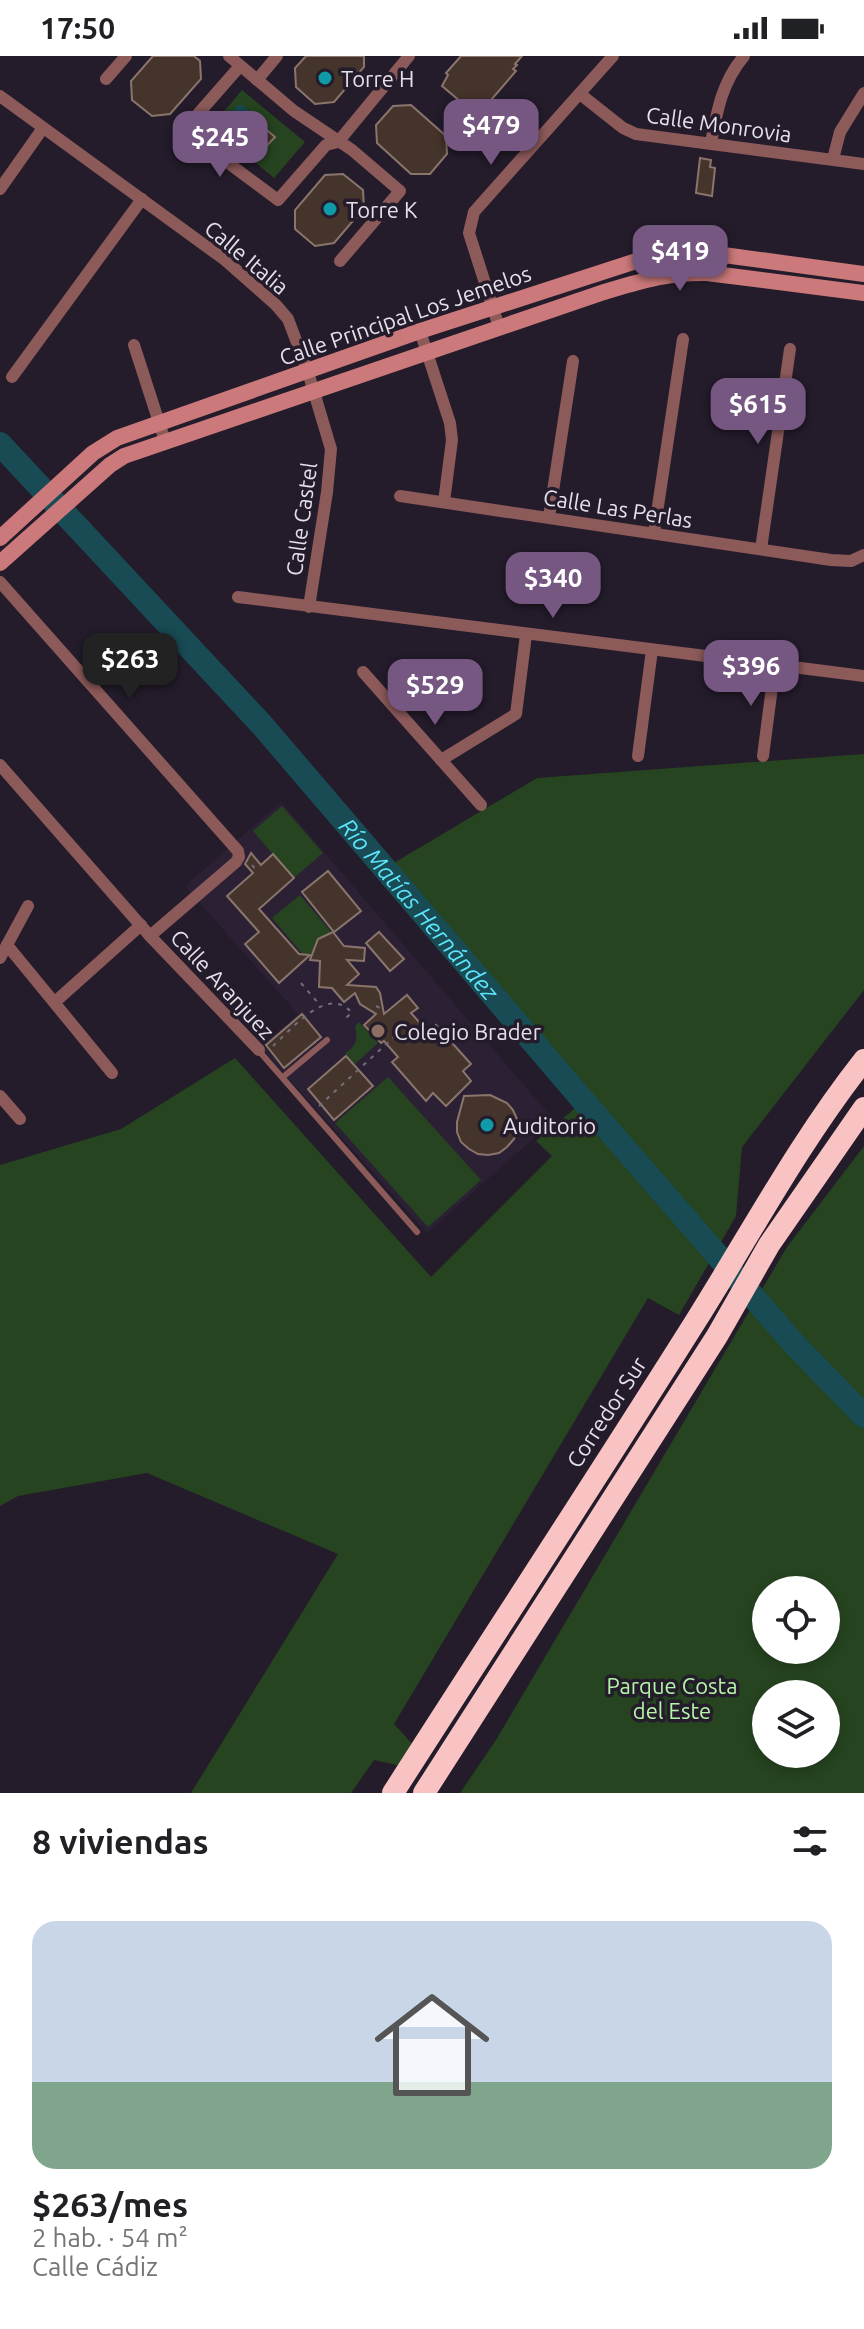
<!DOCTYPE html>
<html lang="es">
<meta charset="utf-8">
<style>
:root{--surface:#fff;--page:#f2f2f2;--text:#202124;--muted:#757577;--accent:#755782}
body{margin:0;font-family:Ubuntu,sans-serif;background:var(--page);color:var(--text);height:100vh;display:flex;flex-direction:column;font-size:30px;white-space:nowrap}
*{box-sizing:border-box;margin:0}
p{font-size:26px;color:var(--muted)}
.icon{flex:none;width:44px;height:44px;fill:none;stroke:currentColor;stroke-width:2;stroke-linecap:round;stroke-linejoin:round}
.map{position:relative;height:1737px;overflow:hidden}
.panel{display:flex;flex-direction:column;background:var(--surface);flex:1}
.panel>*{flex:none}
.tools{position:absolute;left:752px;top:1520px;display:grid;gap:16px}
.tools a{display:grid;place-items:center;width:88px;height:88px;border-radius:50%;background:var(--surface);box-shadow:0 4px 12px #0003;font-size:40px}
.price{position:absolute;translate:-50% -68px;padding:0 18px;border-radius:16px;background:var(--accent);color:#fff;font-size:26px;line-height:52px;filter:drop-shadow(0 2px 4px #0008)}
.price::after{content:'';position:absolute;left:50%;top:48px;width:24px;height:18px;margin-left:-12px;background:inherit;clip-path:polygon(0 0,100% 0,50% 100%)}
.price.on{background:#222;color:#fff}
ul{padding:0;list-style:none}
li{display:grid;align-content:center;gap:16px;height:424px;padding:0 32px}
li span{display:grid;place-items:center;height:248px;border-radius:24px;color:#555}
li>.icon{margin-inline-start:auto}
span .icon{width:144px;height:144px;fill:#fffc;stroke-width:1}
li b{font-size:34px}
h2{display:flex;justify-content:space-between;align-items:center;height:96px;padding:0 32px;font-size:34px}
.status{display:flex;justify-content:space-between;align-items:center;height:56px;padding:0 40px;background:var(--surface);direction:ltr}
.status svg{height:22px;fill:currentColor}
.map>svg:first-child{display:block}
</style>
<div class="status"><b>17:50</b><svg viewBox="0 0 49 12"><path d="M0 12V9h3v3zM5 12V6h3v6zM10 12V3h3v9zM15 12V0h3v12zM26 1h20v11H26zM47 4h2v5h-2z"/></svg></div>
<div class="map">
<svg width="864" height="1737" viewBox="0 0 864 1737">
<rect width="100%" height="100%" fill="#241c2b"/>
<polygon fill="#2c2035" points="281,746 554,1064 427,1177 260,991 298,958 185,830"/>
<g fill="#264420" fill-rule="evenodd">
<polygon points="242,34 305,86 274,122 212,70"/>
<polygon points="864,698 864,934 742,1091 736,1160 679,1259 648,1242 394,1668 417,1693 410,1712 374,1704 351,1737 191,1737 338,1498 147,1417 18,1440 0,1450 0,1109 121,1073 235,1002 431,1221 552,1100 536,1085 586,1043 387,811 537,722"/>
<polygon points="282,750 323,797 294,822 253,775"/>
<polygon points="300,839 332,877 318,883 314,895 305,901 272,862"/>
<path d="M359,966l19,21 -23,21 -10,-11c12,-7 13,-14 10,-27z"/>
<polygon points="388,1021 481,1124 428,1171 335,1067"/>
<path d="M864,1090v647h-404l36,-53 291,-493zM766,1534h60v60h-60zM766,1638h60v60h-60z"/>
</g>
<polygon fill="#184b54" points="238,49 242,49 253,58 253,62 242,76 238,76 226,66 226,63"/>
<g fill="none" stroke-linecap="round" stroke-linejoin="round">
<path stroke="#184b54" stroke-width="24" id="s1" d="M0,388l262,281 319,373 214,247 69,71"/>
</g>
<g fill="#45342b" stroke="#8a756c" stroke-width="2">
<polygon points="153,0 194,0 200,5 201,23 170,58 152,60 132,44 131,25"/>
<polygon points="306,0 364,0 364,11 334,46 315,48 296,31 295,12"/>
<polygon points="461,0 522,0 515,8 517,9 513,13 516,15 485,51 483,49 473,56 442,30 448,19 446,17"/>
<polygon points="411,49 446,80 447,98 430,118 411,118 377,87 376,69 393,50"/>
<polygon points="260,68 275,81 255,102 241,90"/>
<polygon points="700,102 711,104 710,111 715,112 712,140 696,137"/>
<polygon points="343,118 363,134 364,152 334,187 315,190 295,173 295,154 325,119"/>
<polygon points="251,797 261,809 273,798 294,822 259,853 299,898 310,899 279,927 245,888 259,876 227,840 253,817 245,808"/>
<polygon points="328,815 361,855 334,876 302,836"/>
<polygon points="333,876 344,890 365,892 364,905 347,904 359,918 347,929 376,931 380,937 384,958 407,939 418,952 411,957 428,976 436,969 471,1008 463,1015 471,1025 446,1050 433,1037 426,1045 392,1006 398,1001 384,985 381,987 364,969 376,958 360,948 355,937 344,946 332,932 319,931 320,905 310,904 318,883"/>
<polygon points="379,876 404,903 390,915 366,887"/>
<polygon points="302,958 321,981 284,1012 266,989"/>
<polygon points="346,1000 373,1030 334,1064 308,1033"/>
<polygon points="490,1039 507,1047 513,1054 517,1063 517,1073 514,1083 507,1091 499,1097 488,1099 478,1098 469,1093 461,1086 457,1076 457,1066 464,1040"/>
</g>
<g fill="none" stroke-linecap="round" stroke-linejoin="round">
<g stroke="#746d7a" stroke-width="2" stroke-dasharray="4 6" stroke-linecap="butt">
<polyline points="252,809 256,814"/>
<polyline points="301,927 319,948"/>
<polyline points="376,950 380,952"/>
<path d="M273,990c19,-17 55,-62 79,-33l-9,7"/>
<polyline points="319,1050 395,980"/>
</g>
<g stroke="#8d5a5a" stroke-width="6">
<polyline points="259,995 417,1176"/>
<polyline points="283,1021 327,984"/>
</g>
<g stroke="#8d5a5a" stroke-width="12">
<polyline points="229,0 294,55 352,94 400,135 340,205"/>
<polyline points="240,10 184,74 278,144 326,89 338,86 409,0"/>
<polyline points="106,23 126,0"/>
<polyline points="257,24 277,0"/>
<polyline points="580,38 623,72 636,78 864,108"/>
<polyline points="0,40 225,204 276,249 288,263 308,316 331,393 327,436 309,551"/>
<path d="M711,87c6,-32 11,-61 33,-87"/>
<polyline points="833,103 840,76 864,37"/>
<polyline points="0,133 43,72"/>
<polyline points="499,271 469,177 474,156 613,0"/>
<polyline points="420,275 450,367 452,384 444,446"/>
<polyline points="134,289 165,385"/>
<polyline points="12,321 142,143"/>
<polyline points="400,440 831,504 851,505 864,499"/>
<polyline points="549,461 573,305"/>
<polyline points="654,477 683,283"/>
<polyline points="761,493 790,293"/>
<polyline points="0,526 238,795 239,801 236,806 150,880"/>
<polyline points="238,541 864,620"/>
<polyline points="363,616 481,749"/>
<polyline points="638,700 652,594"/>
<polyline points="763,700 775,608"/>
<polyline points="441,704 516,658 526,579"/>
<polyline points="0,709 150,880 259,994"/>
<polyline points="7,889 112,1017"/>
<polyline points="0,902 28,850"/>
<polyline points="56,945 141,869"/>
<polyline points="0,1040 20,1063"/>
</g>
<g stroke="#cb797a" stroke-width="16">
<polyline points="0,482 93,397 117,382 420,275 655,199 682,195 709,197 864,218"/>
<path d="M0,507l110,-98 14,-9 480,-164c37,-11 65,-20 103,-19l157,20"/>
</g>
<g stroke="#f8c3c2" stroke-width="22">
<path d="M393,1737c101,-158 204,-315 304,-474 54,-86 103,-178 167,-259"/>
<polyline points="424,1737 717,1280 769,1189 864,1052"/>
</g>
</g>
<g fill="#0f9aa8" stroke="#241c2b" stroke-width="3">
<circle cx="325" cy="22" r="8"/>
<circle cx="330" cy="153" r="8"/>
<circle cx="487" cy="1069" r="8"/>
</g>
<circle fill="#8d6e63" stroke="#241c2b" stroke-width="3" cx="378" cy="975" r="8"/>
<g text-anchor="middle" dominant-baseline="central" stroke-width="7" stroke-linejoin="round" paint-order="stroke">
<g font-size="22" fill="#e5e0ea" stroke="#241c2b" text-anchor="start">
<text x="341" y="22">Torre H</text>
<text x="346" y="153">Torre K</text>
<text x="394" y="975">Colegio Brader</text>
<text x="503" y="1069">Auditorio</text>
</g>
<g font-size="22" fill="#e5e0ea" stroke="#241c2b">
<text transform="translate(719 68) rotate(8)">Calle Monrovia</text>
<text transform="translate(247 201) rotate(40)">Calle Italia</text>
<text transform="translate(405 259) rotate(-19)">Calle Principal Los Jemelos</text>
<text transform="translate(618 452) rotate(9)">Calle Las Perlas</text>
<text transform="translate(301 463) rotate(-82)">Calle Castel</text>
<text transform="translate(223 928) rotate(47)">Calle Aranjuez</text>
<text transform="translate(606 1356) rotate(-57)">Corredor Sur</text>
</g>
<g font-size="22" fill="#b4f4a8" stroke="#241c2b">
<text x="672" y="1629">Parque Costa<tspan x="672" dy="25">del Este</tspan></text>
</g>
<g font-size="24" font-style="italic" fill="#5de4fd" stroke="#241c2b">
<text stroke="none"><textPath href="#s1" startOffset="626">Río Matías Hernández</textPath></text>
</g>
</g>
</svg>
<div class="tools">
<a><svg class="icon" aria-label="locate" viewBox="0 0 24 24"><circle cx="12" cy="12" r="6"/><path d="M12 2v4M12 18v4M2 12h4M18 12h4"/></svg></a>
<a><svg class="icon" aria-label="layers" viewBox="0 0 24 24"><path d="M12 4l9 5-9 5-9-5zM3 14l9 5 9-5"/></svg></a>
</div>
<b class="price" style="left:491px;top:111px">$479</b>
<b class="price" style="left:220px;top:123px">$245</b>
<b class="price" style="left:680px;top:237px">$419</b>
<b class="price" style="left:758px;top:390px">$615</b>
<b class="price" style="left:553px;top:564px">$340</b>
<b class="price on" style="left:130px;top:645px">$263</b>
<b class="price" style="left:751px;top:652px">$396</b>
<b class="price" style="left:435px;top:671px">$529</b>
</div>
<section class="panel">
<h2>8 viviendas<svg class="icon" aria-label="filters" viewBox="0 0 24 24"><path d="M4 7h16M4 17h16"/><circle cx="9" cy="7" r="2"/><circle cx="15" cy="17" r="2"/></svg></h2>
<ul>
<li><span style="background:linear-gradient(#c9d6e8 65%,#7fa58c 0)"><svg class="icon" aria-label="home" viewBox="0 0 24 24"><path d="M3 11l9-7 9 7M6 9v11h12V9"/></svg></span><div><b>$263/mes</b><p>2 hab. · 54 m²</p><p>Calle Cádiz</p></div></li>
</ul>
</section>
